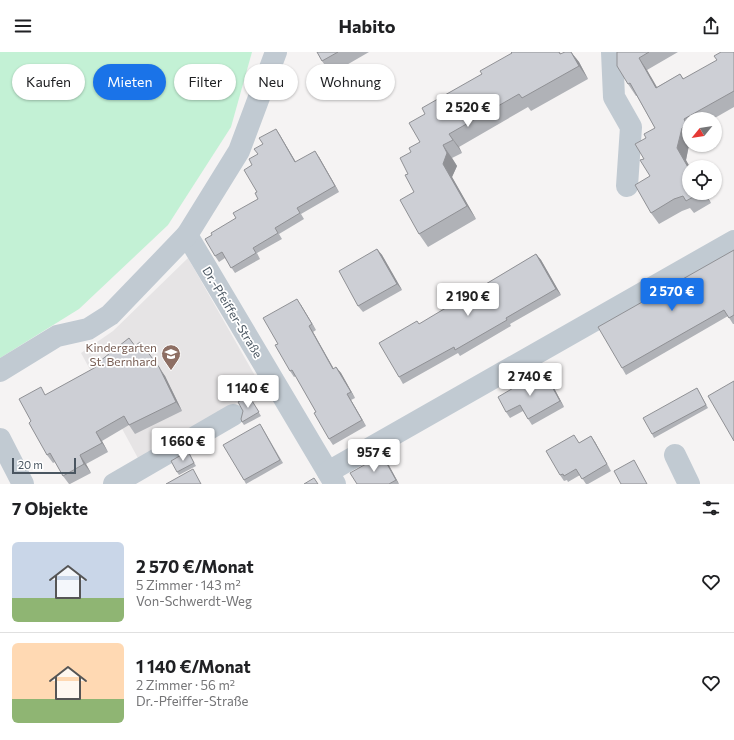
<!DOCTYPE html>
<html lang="de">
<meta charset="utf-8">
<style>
:root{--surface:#fff;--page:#f2f2f2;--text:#202124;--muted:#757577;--line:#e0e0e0;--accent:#1a73e8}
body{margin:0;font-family:Commissioner,sans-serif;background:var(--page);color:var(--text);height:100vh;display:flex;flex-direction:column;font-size:15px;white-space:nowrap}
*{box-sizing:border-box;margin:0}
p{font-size:13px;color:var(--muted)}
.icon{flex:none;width:22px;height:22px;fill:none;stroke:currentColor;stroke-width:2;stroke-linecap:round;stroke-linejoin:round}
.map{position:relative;height:432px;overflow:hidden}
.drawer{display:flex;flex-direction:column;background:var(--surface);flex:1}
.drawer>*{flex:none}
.top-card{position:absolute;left:12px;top:12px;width:400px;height:36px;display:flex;gap:8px}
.needle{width:26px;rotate:240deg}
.tools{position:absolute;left:682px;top:60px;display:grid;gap:8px}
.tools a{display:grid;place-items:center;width:40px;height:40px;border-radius:50%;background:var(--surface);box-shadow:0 1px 3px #0004;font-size:20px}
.scale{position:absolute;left:12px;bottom:10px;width:64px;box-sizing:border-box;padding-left:4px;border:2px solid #4a5661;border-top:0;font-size:11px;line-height:14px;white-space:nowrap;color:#4a5661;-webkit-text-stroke:3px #fff;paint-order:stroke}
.price{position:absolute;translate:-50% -34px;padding:0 9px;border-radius:4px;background:#fff;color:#222;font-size:13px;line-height:26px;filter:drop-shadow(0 1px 2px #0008)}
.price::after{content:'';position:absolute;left:50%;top:24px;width:12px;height:9px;margin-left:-6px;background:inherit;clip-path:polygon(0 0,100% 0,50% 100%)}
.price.on{background:var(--accent);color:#fff}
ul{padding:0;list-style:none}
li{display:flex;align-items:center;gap:12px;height:100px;padding:0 12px}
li+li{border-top:1px solid var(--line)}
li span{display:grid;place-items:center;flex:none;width:112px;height:80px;border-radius:6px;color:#555}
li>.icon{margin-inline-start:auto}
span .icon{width:48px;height:48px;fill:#fffc;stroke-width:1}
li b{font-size:17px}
h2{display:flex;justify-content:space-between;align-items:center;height:48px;padding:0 12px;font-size:17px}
.tag{padding:0 14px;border-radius:18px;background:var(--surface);box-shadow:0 1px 3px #0004;font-size:14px;line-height:36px}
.tag.on{background:var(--accent);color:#fff}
header{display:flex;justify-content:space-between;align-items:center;height:52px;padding:0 12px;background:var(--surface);font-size:18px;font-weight:700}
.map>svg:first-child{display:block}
</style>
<header><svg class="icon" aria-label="menu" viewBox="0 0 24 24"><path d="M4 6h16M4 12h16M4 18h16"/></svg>Habito<svg class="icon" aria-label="share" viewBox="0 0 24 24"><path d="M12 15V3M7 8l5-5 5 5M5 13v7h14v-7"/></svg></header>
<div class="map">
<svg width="734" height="432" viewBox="0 0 734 432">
<rect width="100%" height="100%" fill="#f5f3f3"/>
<polygon fill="#e6e4e5" points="188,206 262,336 139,408 81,301 113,279"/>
<polygon fill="#c3f1d5" points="0,0 252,0 231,75 168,173 79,257 0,306"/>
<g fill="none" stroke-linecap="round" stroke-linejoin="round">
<g stroke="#c1cad2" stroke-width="22">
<polyline points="612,0 614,45 631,75 627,134"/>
<polyline points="187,183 335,432"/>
<polyline points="0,319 57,284 88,277 110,263 187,183 239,99 276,0"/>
<polyline points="0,387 23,432"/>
<polyline points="675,403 689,432"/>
<polyline points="328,420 734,189"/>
<polyline points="114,432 233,363"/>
</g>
</g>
<g fill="#b0b2b7">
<polygon points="317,0 369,0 331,22 322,9"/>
<polygon points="511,0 560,0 561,2 571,0 579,10 588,27 531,59 528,55 459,95 462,101 452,106 457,114 452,125 476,167 428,195 419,182 414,140 408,122 411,100 420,90 425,62 482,22 512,1"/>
<polygon points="617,0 678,0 647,18 657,35 680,22 684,27 734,0 734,55 713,67 689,67 689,93 686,108 689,141 705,141 711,151 694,161 690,156 682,159 659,172 651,161 650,124 644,107 646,86 655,76 637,44 636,44 628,32"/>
<polygon points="276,77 296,110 319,105 339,140 301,162 304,167 279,182 282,187 257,201 260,207 235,221 225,206 219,210 215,204 212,183 236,166 258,147 252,113 263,92"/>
<polygon points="377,197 382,203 402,238 363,260 358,254"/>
<polygon points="734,198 734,272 733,272 728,264 626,323 622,316"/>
<polygon points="536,202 541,208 561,243 510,272 511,274 460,304 458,301 403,332 399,325 420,272"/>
<polygon points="301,253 316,278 313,280 334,317 336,315 341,321 355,346 351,348 366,374 333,393 329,387 316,360 296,324 294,325 290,319 278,292"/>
<polygon points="135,294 165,324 182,359 135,382 129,373 102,389 108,400 86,412 91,421 70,432 69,432 63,424 55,410 53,411 47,403 31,369 46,343"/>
<polygon points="543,327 546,333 550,331 554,336 564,355 532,373 523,359 510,366 506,360"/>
<polygon points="697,336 708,356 654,386 652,382"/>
<polygon points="249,344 261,364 244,373 242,370"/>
<polygon points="262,375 283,411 246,432 244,428"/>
<polygon points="591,384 595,390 611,419 588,432 586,432 580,423 568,430 567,428 564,429 560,423 579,391"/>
<polygon points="188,399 196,414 179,423 177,420"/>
<polygon points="386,408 399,432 357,432"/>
</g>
<g fill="#909195">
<polygon points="571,0 579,10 588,27 579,14"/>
<polygon points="639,6 647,18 664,48 656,36"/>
<polygon points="682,76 689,85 689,93 686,108 690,115 689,115 689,117 677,96"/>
<polygon points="276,77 280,83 299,116 295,110"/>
<polygon points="449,82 459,95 462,101 453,88"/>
<polygon points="443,93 452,106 457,114 452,125 476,167 467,154 443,112"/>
<polygon points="315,99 319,105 339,140 335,134"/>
<polygon points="703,141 705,141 711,151"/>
<polygon points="377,197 382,203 402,238 397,232"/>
<polygon points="536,202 541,208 561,243 556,237"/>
<polygon points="297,247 301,253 316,278 312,272"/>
<polygon points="309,274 313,280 337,323 333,317"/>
<polygon points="159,315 165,324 182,359 176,350"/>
<polygon points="336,315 341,321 355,346 351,340"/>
<polygon points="550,331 554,336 564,355 560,349"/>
<polygon points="347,342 351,348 366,374 362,368"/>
<polygon points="96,380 102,389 108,400 102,391"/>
<polygon points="591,384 595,390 611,419"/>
<polygon points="80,403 86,412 91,421 84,412"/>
<polygon points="382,403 386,408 399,432 396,428"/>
</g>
<g fill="#cdcfd5" stroke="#909195">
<polygon points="317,0 338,0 322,9"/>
<polygon points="511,0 559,0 560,2 565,0 571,0 579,14 522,46 519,42 449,82 453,88 443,93 447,101 443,112 467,154 419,182 400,148 414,140 405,123 408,122 400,106 411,100 409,96 420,90 409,71 425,62 422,56 482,22 480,19 512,1"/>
<polygon points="617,0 649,0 639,6 656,36 680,22 683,27 717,8 714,4 721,0 734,0 734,39 684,67 687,73 682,76 677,96 689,117 689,141 700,141 686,149 683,144 674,147 651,161 635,133 650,124 640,108 644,107 635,92 646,86 644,82 655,76 630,31 628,32 617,14"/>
<polygon points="276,77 295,110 315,99 335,134 297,156 300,161 275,176 278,181 253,196 256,201 231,216 222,200 215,204 205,187 212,183 211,181 236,166 233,161 258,147 255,141 257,140 244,118 252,113 249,107 258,102 254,97 263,92 259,86"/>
<polygon points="377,197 397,232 358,254 339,219"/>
<polygon points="734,198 734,263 729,266 724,258 622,316 598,275"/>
<polygon points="536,202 556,237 506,266 507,268 455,298 454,295 399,325 379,291 417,269 419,272"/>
<polygon points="297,247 312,272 309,274 333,317 336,315 351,340 347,342 362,368 329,387 314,361 316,360 292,318 290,319 275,293 278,292 263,266"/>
<polygon points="129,286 135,294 140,290 159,315 176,350 129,373 124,364 96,380 102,391 80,403 84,412 63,424 50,401 47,403 29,371 31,369 19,347 41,335 45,343 96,315 95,313"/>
<polygon points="539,321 546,333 550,331 560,349 528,367 520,353 506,360 498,345"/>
<polygon points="734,329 734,389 708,344"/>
<polygon points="697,336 706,353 652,382 643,366"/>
<polygon points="249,344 259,360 242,370 241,367 243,359 238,350"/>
<polygon points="260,372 280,408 244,428 223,393"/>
<polygon points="574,383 579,391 591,384 607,412 582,427 576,417 564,424 563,422 560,423 546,399"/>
<polygon points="188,399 194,411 177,420 171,409"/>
<polygon points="382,403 396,428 389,432 357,432 350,421"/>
<polygon points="634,408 647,432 621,432 614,419"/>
<polygon points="193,417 201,432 166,432"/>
<polygon points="314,426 318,432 304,432"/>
</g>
<defs>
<g id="school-pin" transform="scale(1)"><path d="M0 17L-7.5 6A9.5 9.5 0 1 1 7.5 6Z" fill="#8d6e63" stroke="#fff"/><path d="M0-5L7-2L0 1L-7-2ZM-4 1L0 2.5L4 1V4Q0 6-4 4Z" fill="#fff"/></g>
</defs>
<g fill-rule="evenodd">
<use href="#school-pin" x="171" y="302"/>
</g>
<g text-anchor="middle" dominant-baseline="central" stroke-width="3.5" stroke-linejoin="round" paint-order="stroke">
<g font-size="12" fill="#4a5661" stroke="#fff">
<text transform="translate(233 260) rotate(59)">Dr.-Pfeiffer-Straße</text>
</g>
<g font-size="12" fill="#785e54" stroke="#fff" text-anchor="end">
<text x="157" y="295">Kindergarten<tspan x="157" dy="14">St. Bernhard</tspan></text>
</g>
</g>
</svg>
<div class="tools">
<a><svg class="needle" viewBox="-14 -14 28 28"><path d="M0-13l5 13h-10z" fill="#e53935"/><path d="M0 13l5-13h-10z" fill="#757577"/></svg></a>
<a><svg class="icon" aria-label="locate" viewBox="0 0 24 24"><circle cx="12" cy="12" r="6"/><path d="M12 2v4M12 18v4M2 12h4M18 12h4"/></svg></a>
</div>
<div class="scale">20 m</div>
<b class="price" style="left:468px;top:76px">2 520 €</b>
<b class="price on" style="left:672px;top:260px">2 570 €</b>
<b class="price" style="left:468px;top:265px">2 190 €</b>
<b class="price" style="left:530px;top:345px">2 740 €</b>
<b class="price" style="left:248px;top:357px">1 140 €</b>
<b class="price" style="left:183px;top:410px">1 660 €</b>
<b class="price" style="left:374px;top:421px">957 €</b>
<div class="top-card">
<a class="tag">Kaufen</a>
<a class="tag on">Mieten</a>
<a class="tag">Filter</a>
<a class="tag">Neu</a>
<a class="tag">Wohnung</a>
</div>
</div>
<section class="drawer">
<h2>7 Objekte<svg class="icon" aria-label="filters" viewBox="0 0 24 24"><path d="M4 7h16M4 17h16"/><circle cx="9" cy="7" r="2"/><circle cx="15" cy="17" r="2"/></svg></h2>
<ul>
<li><span style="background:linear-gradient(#c9d6e8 70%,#8fb573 0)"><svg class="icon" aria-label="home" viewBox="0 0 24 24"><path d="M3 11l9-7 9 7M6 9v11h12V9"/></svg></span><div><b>2 570 €/Monat</b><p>5 Zimmer · 143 m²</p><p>Von-Schwerdt-Weg</p></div><svg class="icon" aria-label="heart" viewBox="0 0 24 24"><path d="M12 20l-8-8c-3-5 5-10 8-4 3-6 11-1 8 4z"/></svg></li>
<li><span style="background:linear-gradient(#ffd9b3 70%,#8fb573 0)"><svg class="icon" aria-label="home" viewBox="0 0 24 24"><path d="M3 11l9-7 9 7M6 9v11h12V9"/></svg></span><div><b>1 140 €/Monat</b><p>2 Zimmer · 56 m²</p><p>Dr.-Pfeiffer-Straße</p></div><svg class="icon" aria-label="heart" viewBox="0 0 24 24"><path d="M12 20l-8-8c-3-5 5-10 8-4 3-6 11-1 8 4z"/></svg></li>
</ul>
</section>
